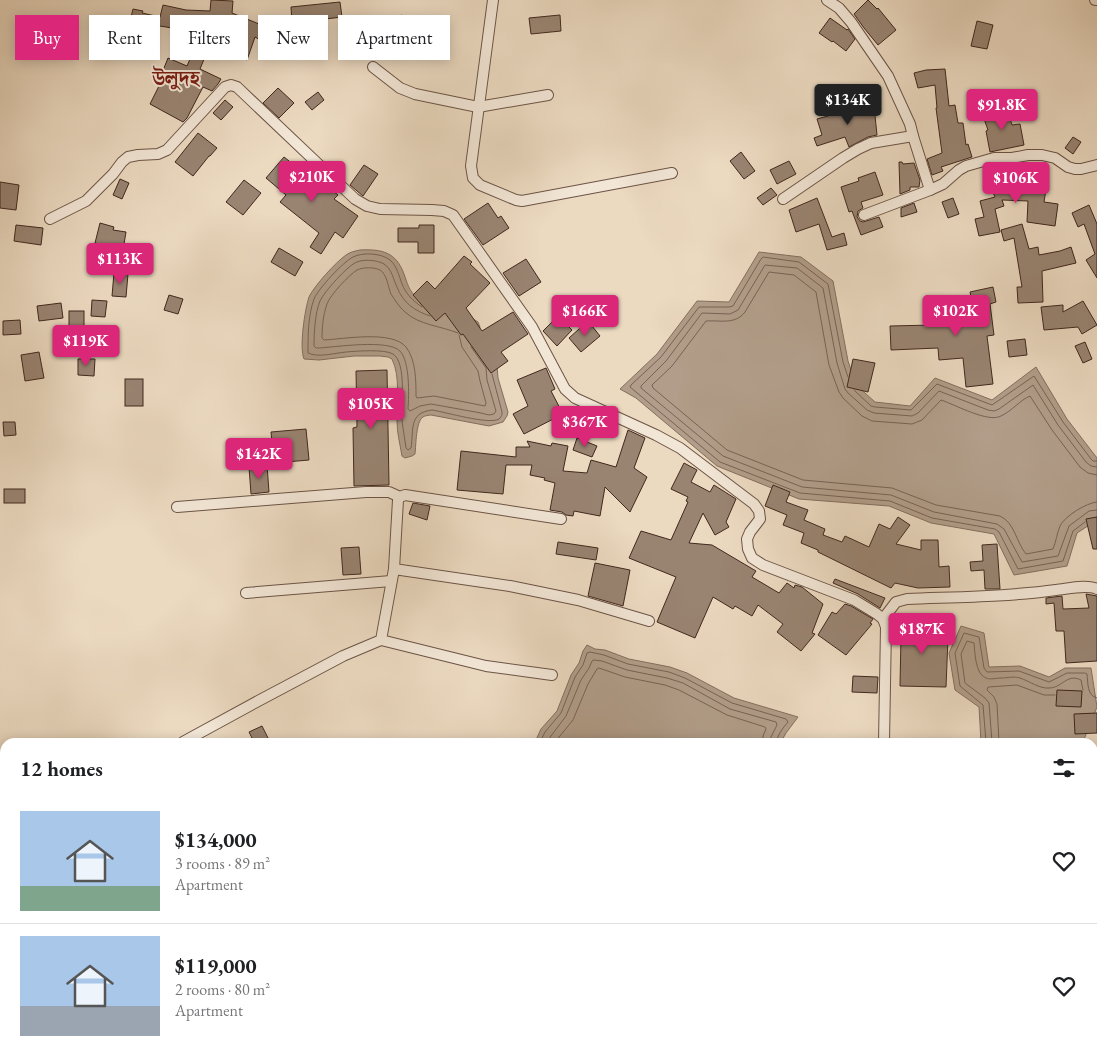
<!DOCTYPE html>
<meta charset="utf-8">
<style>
:root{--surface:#fff;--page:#f6f6f6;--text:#202124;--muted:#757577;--line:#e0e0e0;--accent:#db2777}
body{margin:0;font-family:"EB Garamond","Noto Serif Bengali",serif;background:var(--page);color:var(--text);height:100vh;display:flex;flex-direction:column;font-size:19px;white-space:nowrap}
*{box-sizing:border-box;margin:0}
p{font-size:16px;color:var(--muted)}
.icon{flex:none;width:28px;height:28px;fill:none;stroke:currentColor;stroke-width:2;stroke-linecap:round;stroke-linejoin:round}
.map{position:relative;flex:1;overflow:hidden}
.side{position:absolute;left:0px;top:738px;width:1098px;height:321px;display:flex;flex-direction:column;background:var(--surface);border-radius:15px 15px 0 0;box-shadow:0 2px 12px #0003}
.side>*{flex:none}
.guide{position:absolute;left:15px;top:15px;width:500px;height:45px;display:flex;gap:10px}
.price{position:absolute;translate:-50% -42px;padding:0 11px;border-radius:5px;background:var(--accent);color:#fff;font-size:16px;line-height:32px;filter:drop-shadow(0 1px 2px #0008)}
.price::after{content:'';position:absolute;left:50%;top:30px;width:15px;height:11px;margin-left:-8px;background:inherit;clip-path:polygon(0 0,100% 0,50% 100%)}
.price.current{background:#222;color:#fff}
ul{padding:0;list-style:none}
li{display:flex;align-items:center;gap:15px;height:125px;padding:0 20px}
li+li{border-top:1px solid var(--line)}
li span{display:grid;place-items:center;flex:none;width:140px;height:100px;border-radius:0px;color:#555}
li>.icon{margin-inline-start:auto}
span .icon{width:60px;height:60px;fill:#fffc;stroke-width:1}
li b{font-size:21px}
h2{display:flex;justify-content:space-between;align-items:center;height:60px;padding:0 20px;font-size:21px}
.tag{padding:0 18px;border-radius:0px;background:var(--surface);box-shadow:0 2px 12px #0003;font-size:18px;line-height:45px}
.tag.current{background:var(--accent);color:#fff}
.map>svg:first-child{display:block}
</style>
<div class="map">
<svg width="1097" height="1058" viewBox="0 0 1097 1058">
<rect width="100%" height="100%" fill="#ebd9c0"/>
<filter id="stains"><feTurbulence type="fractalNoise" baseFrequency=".004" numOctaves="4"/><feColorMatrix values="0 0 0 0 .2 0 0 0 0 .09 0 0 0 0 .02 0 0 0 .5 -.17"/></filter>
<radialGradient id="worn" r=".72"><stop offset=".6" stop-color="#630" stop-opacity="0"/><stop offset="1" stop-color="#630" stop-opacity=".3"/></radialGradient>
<g fill="#b19d89" stroke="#846e5e">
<path d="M360,250c22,-1 36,2 44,24 3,8 5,18 13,23 4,3 10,4 14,6 16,6 34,10 47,19l2,5 -2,8 19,31 1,12 10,34 -1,4 -4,6 -14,4 -58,-11c-2,0 -7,1 -8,2 -7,4 -7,28 -8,37l-3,2 -7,2 -3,-2c-2,-12 -5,-23 -5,-35 -1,-21 4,-43 -5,-62l-4,-2 -8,-1h-26l-35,4 -15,-1c-5,-12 1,-50 5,-62 5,-11 27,-35 37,-42 4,-3 9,-4 14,-5z"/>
<polygon points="759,252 801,257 833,281 848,361 856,385 875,402 910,406 935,378 992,400 1036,367 1067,419 1097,458 1097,520 1077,533 1067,566 1014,575 994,534 931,523 889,506 799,499 717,466 636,398 620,389 657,354 697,301 729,302"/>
<polygon points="961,626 984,633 989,667 1020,666 1049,677 1065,668 1091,668 1097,707 1083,742 981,742 979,707 955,690 949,653"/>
<polygon points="587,645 595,649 605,650 629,659 670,667 687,673 734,698 798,717 786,733 781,742 535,742 541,729 557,711 571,675 579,663 583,651"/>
<polygon points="1097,879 1097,1058 699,1058 700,1054 1092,1054 1092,880"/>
</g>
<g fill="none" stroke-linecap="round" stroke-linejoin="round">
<g stroke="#796254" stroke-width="1">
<path d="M422,307c-9,-6 -16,-13 -20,-23 -3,-8 -5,-18 -12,-24 -9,-7 -27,-8 -37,-3 -10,5 -35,32 -39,42 -6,17 -6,36 -6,54 10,5 27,0 38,-1 10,-1 39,-3 47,2 14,9 8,52 9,67 1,9 3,18 4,27l2,2 3,-2c3,-18 -3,-35 21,-38 13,2 57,15 67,9 3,-3 3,-4 3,-7l-10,-38"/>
<path d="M430,316c-15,-5 -27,-13 -33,-29 -4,-8 -5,-18 -13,-23 -7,-4 -20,-5 -27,-2 -9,3 -33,30 -37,39 -5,12 -6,32 -6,45l2,2h3c17,-1 69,-9 81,3 10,11 9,44 8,58l2,2 10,-5 11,-2 50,9 8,2 5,-1 2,-3 -9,-31 -1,-12 -15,-21"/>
<path d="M458,333c-17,-7 -39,-8 -53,-21 -6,-5 -10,-12 -14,-18 -3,-7 -4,-20 -11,-24 -6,-3 -17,-3 -23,0 -8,5 -27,25 -30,34 -4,11 -5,24 -5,34l2,2c20,-1 68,-10 82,7 10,13 10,34 10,49l1,2 17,-2 51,10 1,-3 -6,-22 -2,-10 -16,-24 -3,-12"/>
<polyline points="848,377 843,362 828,284 799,262 763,257 761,259 733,306 729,307 699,307 661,357 631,385 630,387 720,462 800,493 890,501 932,518 995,529 999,532 1018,569 1063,561 1073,531 1085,522"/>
<polyline points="854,390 871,406 875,407 911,410 937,384 992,405 1034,376 1063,422 1091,459 1093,461 1097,461"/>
<polyline points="1097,467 1091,466 1086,462 1058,425 1033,385 999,409 994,411 988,410 939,391 918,413 912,416 874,413 867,410 848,393 845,389 837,363 823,288 797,268 765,265 738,310 730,314 702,313 666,361 641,386 641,388 723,456 802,487 891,495 934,512 997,524 1004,529 1022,562 1058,556 1069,526 1089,511 1097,510"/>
<path d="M1097,475l-9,-2 -8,-6 -28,-37 -22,-34c-10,4 -18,15 -29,20 -13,7 -45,-11 -60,-16l-19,20 -10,4 -40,-3 -10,-5 -19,-18 -4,-6 -10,-27 -13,-73 -22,-17 -25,-3 -24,40c-10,13 -25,8 -39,9l-34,45 -20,19 1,3 74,62 76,30 89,8 44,17 64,11c15,7 16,26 26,38l27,-5c3,-7 4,-16 7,-23 5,-10 26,-23 37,-24"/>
<path d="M540,742l5,-10 16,-19 14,-36 8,-12 4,-12 3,-1 14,3 24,9 41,8 16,6 47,25 54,16 2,3c-5,6 -11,13 -11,20"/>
<polyline points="547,742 551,736 566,716 581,680 589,668 592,661 594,660 602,661 627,670 667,678 683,683 730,709 776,722 777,725 771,737 770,742"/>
<polyline points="555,742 573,720 588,684 597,669 599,668 625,677 665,685 679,690 727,715 765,727 766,729 763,736 763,742"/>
<path d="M986,742l-3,-37 -23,-19 -5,-33 9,-20 15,4 5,31 3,4 32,-1 30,11 18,-9h18l2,1c1,9 0,22 10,24"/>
<path d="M992,742l-3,-39 -4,-5 -20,-15 -4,-29 6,-13 7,2c1,9 1,31 12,35 4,2 10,0 15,0 6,0 13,-2 19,0 9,3 20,11 29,10 13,0 18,-15 32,-8l2,10"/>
<polyline points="999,742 997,704 994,697 987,690 988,687 1017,685 1044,695 1055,695"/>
</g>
</g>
<g fill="#998472" stroke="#41281e">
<polygon points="211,0 233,1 232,13 259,24 261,20 273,26 264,42 255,37 247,60 209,47 200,69 221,79 218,84 212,91 203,87 187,118 183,122 150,104 165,74 162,73 168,58 187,66 201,34 184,32 184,30 154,25 152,32 143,30 144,24 130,21 133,9 143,11 142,13 160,17 163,5 186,10 210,11"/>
<polygon points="868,0 877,9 878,8 896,30 878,45 864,28 854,14"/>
<polygon points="340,2 342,17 292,23 291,7"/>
<polygon points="402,15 413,36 393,46 386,33 375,39 369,28 385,20 387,23"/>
<polygon points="560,15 561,31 531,34 529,18"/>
<polygon points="830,18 847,30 848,29 855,39 846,51 833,41 832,42 819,33"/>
<polygon points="977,21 993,25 987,49 971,46"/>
<polygon points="945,69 949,106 955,105 958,123 963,123 966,145 968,144 972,157 941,167 943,171 932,175 927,159 942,153 936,108 937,108 935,85 918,88 914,73 926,70"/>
<polygon points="278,88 294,103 279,118 263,103"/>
<polygon points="318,92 324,100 312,110 305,102"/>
<polygon points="225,100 233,107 221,120 213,113"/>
<polygon points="874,106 877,135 868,137 849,147 845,137 817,146 814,138 822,135 817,119 853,109"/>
<polygon points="1007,108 1012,125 1020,124 1024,145 990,152 986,131 988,130 983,116"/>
<polygon points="198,133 217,148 210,156 209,156 193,176 175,162"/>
<polygon points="1073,137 1081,142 1073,154 1065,148"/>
<polygon points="741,152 755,171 744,179 730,161"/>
<polygon points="284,157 304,173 307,169 322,181 322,182 338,195 334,199 358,216 343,238 335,232 321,254 310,247 319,233 280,202 286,195 266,178"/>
<polygon points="789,161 796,174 777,184 770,170"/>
<polygon points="899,162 902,162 903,164 914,163 920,180 919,187 910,187 910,190 900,194"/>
<polygon points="364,165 378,174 363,196 350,185"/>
<polygon points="875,172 883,195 861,202 863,208 858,211 857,217 860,221 863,222 879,217 883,227 861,235 852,211 849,212 841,187 859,181 858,178"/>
<polygon points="1005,175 1008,181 1027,183 1027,181 1047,183 1044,202 1058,204 1055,226 1027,222 1028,201 1002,200 1004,206 995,209 1000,232 979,236 975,219 984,217 980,201 995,197 988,181"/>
<polygon points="120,179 129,183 122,199 113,195"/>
<polygon points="244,180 261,193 243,215 226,202"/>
<polygon points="0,182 19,185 16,210 0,208"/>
<polygon points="771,188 777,195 763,205 757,198"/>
<polygon points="817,198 832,237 844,233 847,245 827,250 819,224 796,232 789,210"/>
<polygon points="953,198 959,214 948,218 942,202"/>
<polygon points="488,203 498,218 501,216 509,228 483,245 464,219"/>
<polygon points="914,203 917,212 901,217 901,208"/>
<polygon points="1089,205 1097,224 1097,278 1086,260 1095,254 1084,224 1078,227 1072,213"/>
<polygon points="100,223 114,227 113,230 126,232 123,250 95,243"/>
<polygon points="1022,224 1029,249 1038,247 1039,255 1060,251 1071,247 1076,263 1042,271 1043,302 1018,303 1017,287 1022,287 1014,238 1004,241 1001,230"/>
<polygon points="16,225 43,228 41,245 14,241"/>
<polygon points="419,225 434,225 434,253 418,253 418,242 398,242 398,228 419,228"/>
<polygon points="279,248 303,262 295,276 271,262"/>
<polygon points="464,256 472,262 470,264 490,283 466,308 482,331 513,312 528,334 501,352 508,361 491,373 463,334 461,335 445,313 436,321 413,295 427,281 435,289"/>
<polygon points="526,259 541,282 519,296 503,273"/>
<polygon points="114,273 128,274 126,297 112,296"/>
<polygon points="993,287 996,302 990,304 994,335 987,336 993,384 966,387 963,358 939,360 938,348 891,350 890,326 934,325 932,310 973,307 970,292"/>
<polygon points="169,295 183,299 178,314 164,310"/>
<polygon points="92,300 107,301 105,317 91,316"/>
<polygon points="1083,301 1097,325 1082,334 1078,327 1044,330 1041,307 1063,305 1063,312"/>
<polygon points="61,303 63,318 39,321 37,306"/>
<rect x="69" y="311" width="15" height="16"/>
<polygon points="558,316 572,330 557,346 543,331"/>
<polygon points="20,320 21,334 3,335 3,321"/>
<polygon points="588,321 600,336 581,352 569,338"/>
<polygon points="1025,339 1027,355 1009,357 1007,341"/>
<polygon points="1085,342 1092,359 1083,363 1075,346"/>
<polygon points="39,352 44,378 25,381 21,355"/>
<polygon points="78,359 95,359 94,376 78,375"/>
<polygon points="853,359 875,363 868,392 847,387"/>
<polygon points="546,368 555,389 551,391 563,414 524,434 513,414 528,406 517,380"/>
<polygon points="387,370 389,485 354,486 353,428 357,427 356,371"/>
<rect x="125" y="379" width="18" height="27"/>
<polygon points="3,422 15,422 16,435 4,436"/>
<polygon points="306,429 309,460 274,463 271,432"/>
<polygon points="628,430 645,438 634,468 647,477 630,512 605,487 600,516 574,511 573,516 566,515 562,512 550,510 555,483 544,480 545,478 530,475 532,465 506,465 503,494 457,490 461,451 516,457 516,447 530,447 527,441 551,446 552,443 568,446 563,471 587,473 591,460 616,467"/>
<polygon points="577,438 597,446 592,457 573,450"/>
<polygon points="684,463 697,470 691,482 710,492 714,485 736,499 726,522 729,527 715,535 703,513 689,543 712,545 756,571 752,577 779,593 787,583 794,588 795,585 802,587 823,604 812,633 815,634 801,651 777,632 783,624 758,605 752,616 735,606 733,609 713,597 695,638 657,622 676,577 629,558 641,531 671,540 688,502 686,501 688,497 671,489"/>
<polygon points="267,465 269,492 251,494 249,467"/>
<polygon points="773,485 790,492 786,502 808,510 804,520 825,529 823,535 842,542 845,536 869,547 879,524 890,529 898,517 910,525 896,544 921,550 921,540 938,540 939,567 949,566 950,587 918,588 895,583 891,588 818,552 818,550 801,543 804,533 783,525 787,515 765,506"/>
<rect x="4" y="489" width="21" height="14"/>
<polygon points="413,503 430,506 427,520 409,514"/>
<polygon points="1097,517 1097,549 1093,549 1086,519"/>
<polygon points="558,542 598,548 596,560 556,554"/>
<polygon points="997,544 1000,589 985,589 984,570 971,571 970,562 983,561 982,545"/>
<polygon points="359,547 361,574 343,575 341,548"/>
<polygon points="595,563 630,570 623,606 588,596"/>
<polygon points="835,579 885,598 880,608 858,594 833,583"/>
<polygon points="1086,594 1097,596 1097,661 1066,663 1064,631 1056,631 1054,603 1046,604 1046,598 1062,596 1063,609 1089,608"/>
<polygon points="845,604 851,606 873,619 870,623 872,624 846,655 818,635 832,612 836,614"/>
<polygon points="904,615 930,615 930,637 948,638 946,687 900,686 901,637 904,637"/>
<polygon points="853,676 878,677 877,693 852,692"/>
<polygon points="1057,690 1082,691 1081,707 1056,706"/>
<polygon points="1097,713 1097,733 1075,734 1074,714"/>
<polygon points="262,726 270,742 254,742 249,732"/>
</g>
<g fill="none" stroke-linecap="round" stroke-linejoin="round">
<g stroke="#6c5446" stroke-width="12">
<g id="street">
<polyline points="493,0 471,166 473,178 480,185 516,200 522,201 672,173"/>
<polyline points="1095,0 1097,0"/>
<polyline points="373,67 400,88 415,94 478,107 548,95"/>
<polyline points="913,136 930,190"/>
<polyline points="783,199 843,158 858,149 871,143 913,136 910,124 888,76 851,22 839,8 827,0"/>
<polyline points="864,215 930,190 943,184 959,170 966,166 994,158 1012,158 1028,155 1042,155 1055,158 1068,167 1075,169 1081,169 1097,165"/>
<polyline points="50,219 86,201 113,174 122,162 128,157 138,155 158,154 167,150 225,87 231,85 237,87 355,199 367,206 380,209 432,210 444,211 453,215 532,327 565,389 575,398 656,435 680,448 754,504 759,511 760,519 750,532 747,539 748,549 752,558 763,565 854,600 877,614 883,619 886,627 884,742"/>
<polyline points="177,507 366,492 389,492 400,497"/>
<polyline points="394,569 398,500 400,497 405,495 561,519"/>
<polyline points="246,593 391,581"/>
<path d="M883,619l13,-17 11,-3c49,-2 99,-2 149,-9 11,-1 31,-6 41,-1"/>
<polyline points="381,640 486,666 552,675"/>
<polyline points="183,742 260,700 343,656 381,640 394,569 510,586 578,600 649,621"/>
<polyline points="0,1023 5,1024"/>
<polyline points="132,1058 133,1054"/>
<polyline points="580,1058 581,1054"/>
</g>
</g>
<g stroke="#41281e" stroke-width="16">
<g id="secondary">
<polyline points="0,911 5,912"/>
<polyline points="0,931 5,932"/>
</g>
</g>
<use href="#street" stroke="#f2e6d6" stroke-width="10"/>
<use href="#secondary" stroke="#f2e6d6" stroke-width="14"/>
</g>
<g text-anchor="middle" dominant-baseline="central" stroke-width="4" stroke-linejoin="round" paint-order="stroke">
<g font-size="20" font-weight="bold" fill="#7a1f14" stroke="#f2e6d6">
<text x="176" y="78">উলুদহ</text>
</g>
</g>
<rect width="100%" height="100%" filter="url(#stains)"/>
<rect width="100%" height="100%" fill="url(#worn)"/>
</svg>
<b class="price current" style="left:848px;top:126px">$134K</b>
<b class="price" style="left:1002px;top:131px">$91.8K</b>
<b class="price" style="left:312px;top:203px">$210K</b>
<b class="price" style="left:1016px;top:204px">$106K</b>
<b class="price" style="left:120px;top:285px">$113K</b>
<b class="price" style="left:585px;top:337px">$166K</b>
<b class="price" style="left:956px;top:337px">$102K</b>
<b class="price" style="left:86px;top:367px">$119K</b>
<b class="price" style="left:371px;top:430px">$105K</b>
<b class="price" style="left:585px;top:448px">$367K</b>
<b class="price" style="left:259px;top:480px">$142K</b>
<b class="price" style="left:922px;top:655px">$187K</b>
<div class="guide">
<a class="tag current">Buy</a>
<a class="tag">Rent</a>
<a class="tag">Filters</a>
<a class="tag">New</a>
<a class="tag">Apartment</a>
</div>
<section class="side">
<h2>12 homes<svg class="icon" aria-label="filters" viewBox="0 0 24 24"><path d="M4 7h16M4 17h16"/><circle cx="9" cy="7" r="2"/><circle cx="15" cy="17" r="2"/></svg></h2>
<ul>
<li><span style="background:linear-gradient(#a9c7e8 75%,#7fa58c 0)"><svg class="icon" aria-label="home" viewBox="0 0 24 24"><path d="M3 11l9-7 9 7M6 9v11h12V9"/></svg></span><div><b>$134,000</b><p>3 rooms · 89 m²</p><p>Apartment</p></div><svg class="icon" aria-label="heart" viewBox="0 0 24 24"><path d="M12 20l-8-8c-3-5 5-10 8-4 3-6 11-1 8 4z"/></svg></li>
<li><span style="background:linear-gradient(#a9c7e8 70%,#9aa5b1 0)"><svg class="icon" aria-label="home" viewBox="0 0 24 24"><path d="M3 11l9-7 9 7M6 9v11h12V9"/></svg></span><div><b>$119,000</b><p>2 rooms · 80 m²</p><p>Apartment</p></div><svg class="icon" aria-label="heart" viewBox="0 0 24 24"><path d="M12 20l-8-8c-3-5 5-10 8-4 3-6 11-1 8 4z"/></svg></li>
</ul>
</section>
</div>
